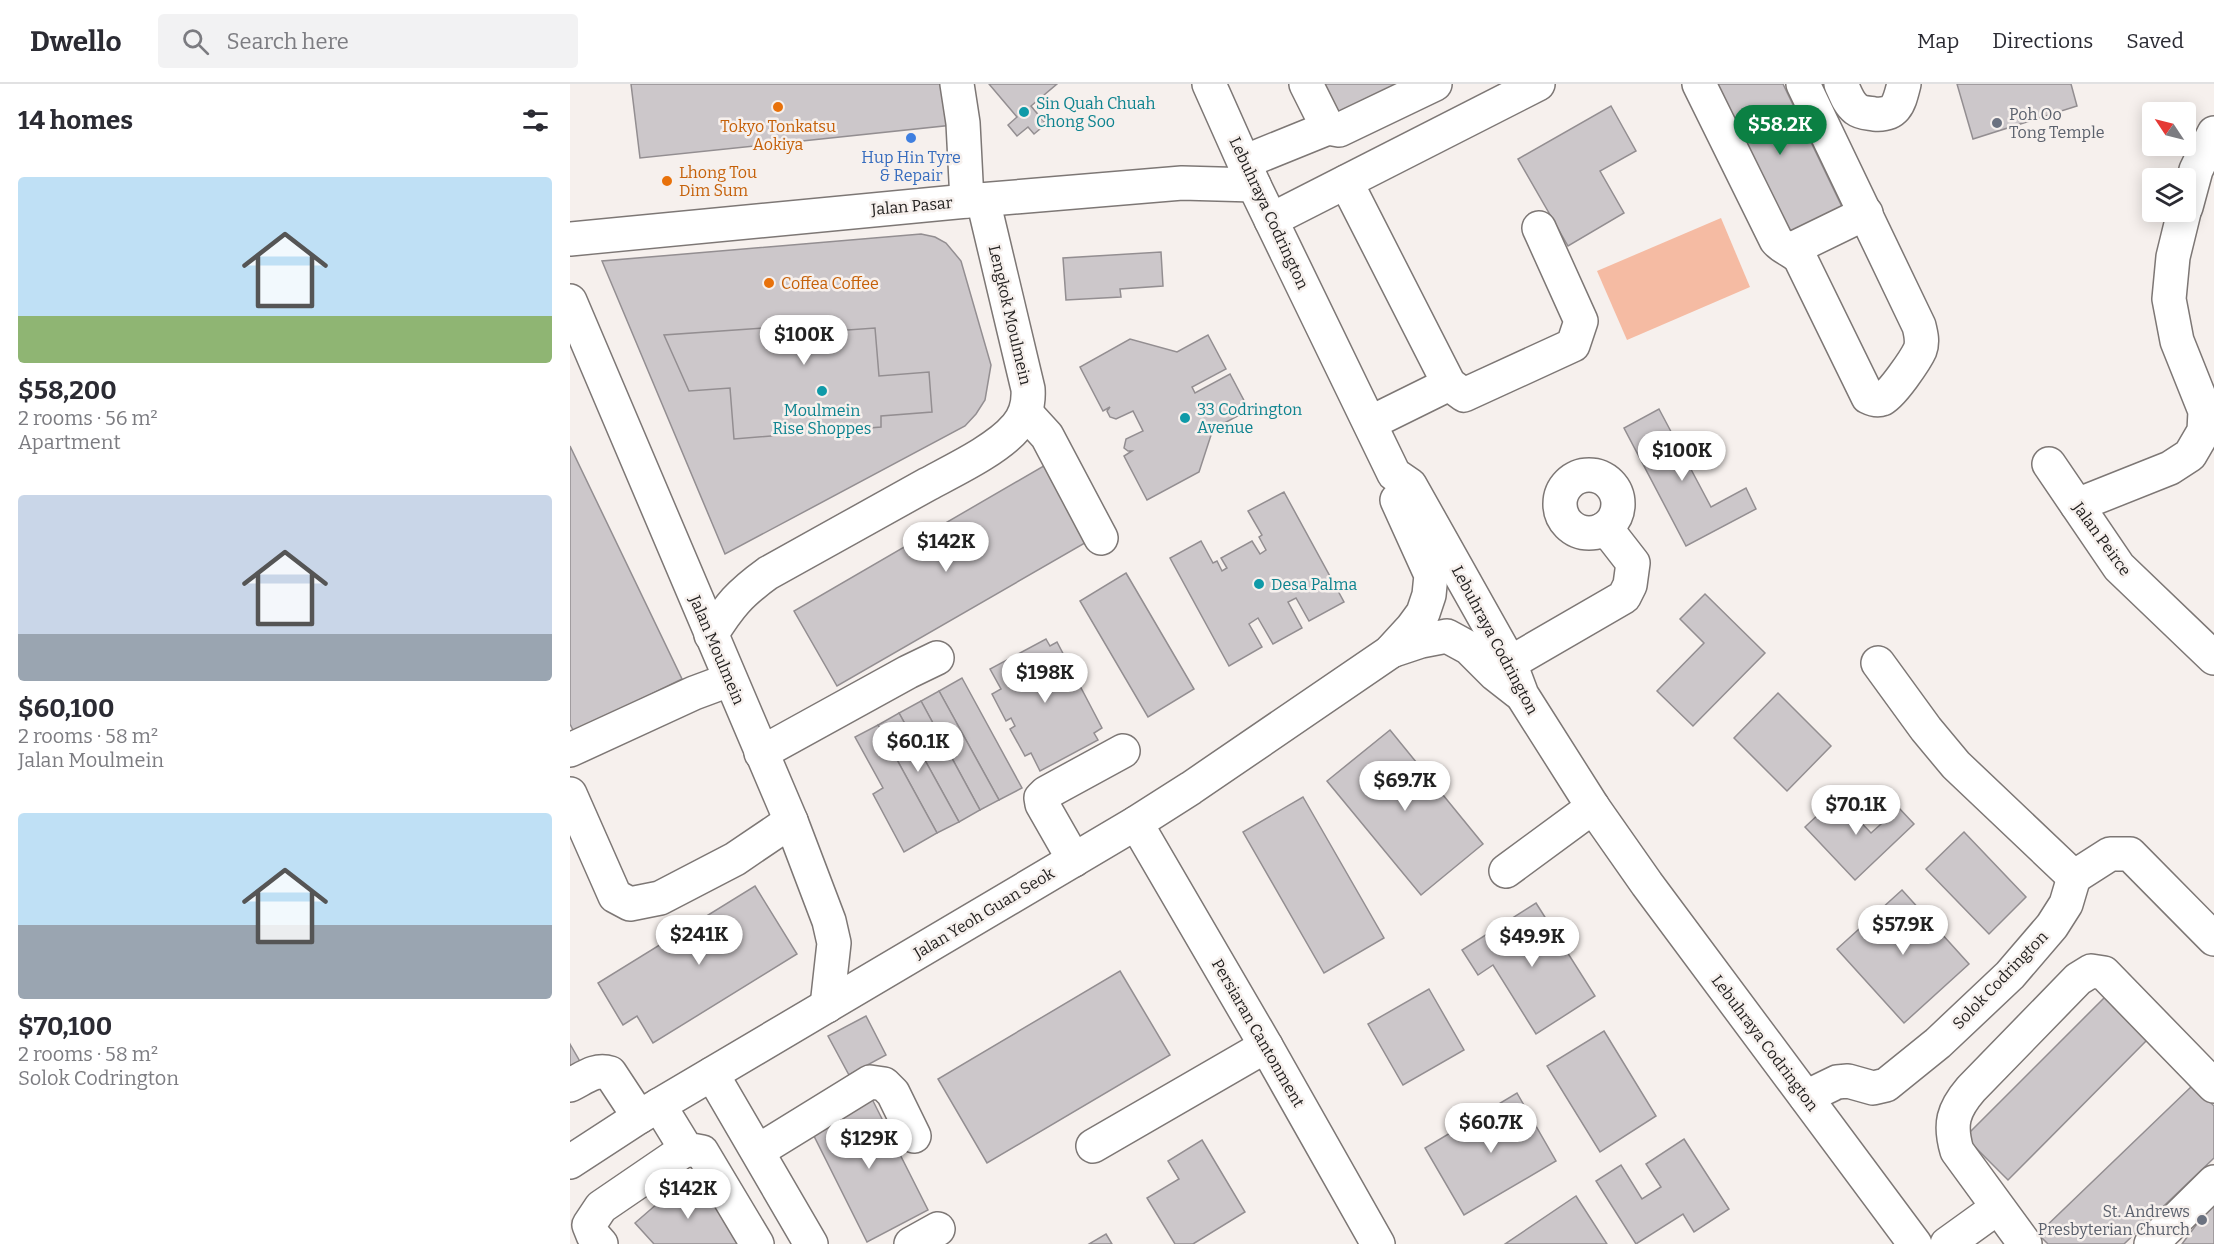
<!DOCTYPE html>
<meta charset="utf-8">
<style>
:root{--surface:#fff;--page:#f2f2f3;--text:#2b2b33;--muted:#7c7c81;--line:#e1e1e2;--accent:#0b8043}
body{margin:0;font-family:Bitter,serif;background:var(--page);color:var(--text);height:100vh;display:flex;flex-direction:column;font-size:22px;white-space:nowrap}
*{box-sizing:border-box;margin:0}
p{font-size:20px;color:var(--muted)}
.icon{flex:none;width:33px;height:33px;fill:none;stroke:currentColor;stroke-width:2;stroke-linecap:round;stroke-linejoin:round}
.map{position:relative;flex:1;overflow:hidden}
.side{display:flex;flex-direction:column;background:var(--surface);width:570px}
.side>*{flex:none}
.needle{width:39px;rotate:305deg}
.tools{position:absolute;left:1572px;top:18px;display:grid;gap:12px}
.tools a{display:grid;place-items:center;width:54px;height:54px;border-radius:6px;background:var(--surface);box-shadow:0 3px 15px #0003;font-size:30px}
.price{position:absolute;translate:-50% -51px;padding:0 14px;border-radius:21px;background:#fff;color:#222;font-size:20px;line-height:39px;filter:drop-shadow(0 2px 3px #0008)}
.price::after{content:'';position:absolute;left:50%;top:36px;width:18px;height:14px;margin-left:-9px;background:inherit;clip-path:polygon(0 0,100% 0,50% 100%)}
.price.active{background:var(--accent);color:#fff}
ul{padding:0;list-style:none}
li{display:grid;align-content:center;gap:12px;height:318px;padding:0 18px}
li span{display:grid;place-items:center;height:186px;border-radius:6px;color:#555}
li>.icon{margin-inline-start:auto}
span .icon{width:108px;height:108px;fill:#fffc;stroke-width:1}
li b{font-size:26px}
h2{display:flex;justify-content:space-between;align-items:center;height:72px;padding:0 18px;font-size:26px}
header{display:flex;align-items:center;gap:36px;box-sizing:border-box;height:84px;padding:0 30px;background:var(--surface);border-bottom:2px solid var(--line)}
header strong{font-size:28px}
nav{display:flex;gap:33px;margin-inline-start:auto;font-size:21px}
.search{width:420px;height:54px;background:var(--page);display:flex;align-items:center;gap:15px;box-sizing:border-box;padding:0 21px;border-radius:6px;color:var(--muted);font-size:22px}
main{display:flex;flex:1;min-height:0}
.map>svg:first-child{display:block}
</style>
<header>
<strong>Dwello</strong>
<div class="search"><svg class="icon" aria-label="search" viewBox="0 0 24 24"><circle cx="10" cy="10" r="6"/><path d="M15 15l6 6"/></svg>Search here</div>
<nav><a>Map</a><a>Directions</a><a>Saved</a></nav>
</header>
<main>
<section class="side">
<h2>14 homes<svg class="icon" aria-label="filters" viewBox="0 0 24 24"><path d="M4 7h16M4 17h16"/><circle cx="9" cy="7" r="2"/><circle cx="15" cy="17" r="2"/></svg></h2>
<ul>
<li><span style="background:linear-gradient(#bfe0f5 75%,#8fb573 0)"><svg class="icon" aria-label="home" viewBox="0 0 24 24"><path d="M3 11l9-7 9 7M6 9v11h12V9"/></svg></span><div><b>$58,200</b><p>2 rooms · 56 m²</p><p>Apartment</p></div></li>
<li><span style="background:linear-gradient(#c9d6e8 75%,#9aa5b1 0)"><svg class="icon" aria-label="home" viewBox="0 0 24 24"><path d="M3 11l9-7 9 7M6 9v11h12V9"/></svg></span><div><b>$60,100</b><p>2 rooms · 58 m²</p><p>Jalan Moulmein</p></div></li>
<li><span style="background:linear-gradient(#bfe0f5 60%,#9aa5b1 0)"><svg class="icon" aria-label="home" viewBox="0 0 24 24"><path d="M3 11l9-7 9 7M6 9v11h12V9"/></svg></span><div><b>$70,100</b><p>2 rooms · 58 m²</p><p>Solok Codrington</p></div></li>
</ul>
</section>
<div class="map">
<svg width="1644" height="1160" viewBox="0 0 1644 1160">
<rect width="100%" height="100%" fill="#f6f0ed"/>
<polygon fill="#f5bba3" points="1151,134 1180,203 1057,256 1027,187"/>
<g fill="#ccc7ca" stroke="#938e91" stroke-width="1.5">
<polygon points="61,0 375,0 383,41 70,74"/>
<polygon points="419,0 487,0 461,22 476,40 464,50 458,43 447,52 438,41 447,33"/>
<polygon points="748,0 851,0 768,41"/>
<polygon points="1141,0 1213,0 1275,129 1217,158"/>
<polygon points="1387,0 1501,0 1507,22 1403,55"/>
<polygon points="1041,22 1066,67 1030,87 1054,129 998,162 948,75"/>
<polygon points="351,150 365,153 376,159 391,177 421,281 415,316 406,330 395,342 155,470 32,177"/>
<polygon points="591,168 593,202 550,205 551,213 496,216 493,174"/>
<polygon points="235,241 236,249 305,244 309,292 359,288 362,328 311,332 311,343 164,355 160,304 119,307 94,251"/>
<polygon points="638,251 656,285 622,303 625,309 660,290 679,326 643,345 629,388 577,416 554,372 562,367 558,367 554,364 556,355 573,347 563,327 546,335 540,333 537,327 540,323 533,327 510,283 560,255 607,268"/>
<polygon points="1089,325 1141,423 1176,404 1186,425 1116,462 1054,344"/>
<polygon points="0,362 112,595 4,648 0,640"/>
<polygon points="484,376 527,452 267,602 224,527"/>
<polygon points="714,408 774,518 739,537 726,514 718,518 732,544 703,560 688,534 679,540 692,563 659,582 600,474 631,457 643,479 647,477 652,487 657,484 651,474 682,457 690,470 696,466 689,453 692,451 678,427"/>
<polygon points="556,489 624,605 578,633 510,517"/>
<polygon points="1135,510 1195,569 1123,642 1087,607 1134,559 1110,535"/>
<polygon points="476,555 480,562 487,558 532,644 524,649 528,656 470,687 461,669 455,672 440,645 445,642 441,634 436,637 422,610 431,605 420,585"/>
<polygon points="392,594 452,704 429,716 369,607"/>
<polygon points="369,607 429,716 410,726 351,617"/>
<polygon points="1208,609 1261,662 1217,707 1164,654"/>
<polygon points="351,617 410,726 389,738 329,629"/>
<polygon points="329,629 389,738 367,749 308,641"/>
<polygon points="308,641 367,749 334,768 303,710 313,704 285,653"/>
<polygon points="820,646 913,760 851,811 757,697"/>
<polygon points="733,713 814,854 754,889 673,748"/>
<polygon points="1267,713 1301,749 1329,724 1344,740 1285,796 1235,743"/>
<polygon points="1394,748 1456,813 1419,850 1356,785"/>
<polygon points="185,802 227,870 83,959 67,932 53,941 28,899"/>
<polygon points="1332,806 1399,880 1334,939 1267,865"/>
<polygon points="966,819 1025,912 966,950 923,881 908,891 892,866"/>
<polygon points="550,887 600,971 417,1079 368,995"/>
<polygon points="859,905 894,966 833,1001 798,940"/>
<polygon points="1537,911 1580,953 1438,1096 1395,1053"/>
<polygon points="296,932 316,971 279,991 258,952"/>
<polygon points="1034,947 1086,1032 1030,1068 977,982"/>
<polygon points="0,960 12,981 0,988"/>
<polygon points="1623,1001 1644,1022 1644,1074 1554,1160 1478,1160 1468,1150"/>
<polygon points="947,1009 986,1077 894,1131 855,1064"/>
<polygon points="302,1015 358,1126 297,1158 241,1046"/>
<polygon points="1114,1055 1159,1125 1124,1148 1113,1130 1066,1160 1026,1097 1051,1081 1072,1115 1091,1103 1076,1080"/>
<polygon points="632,1056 675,1128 623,1160 605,1160 577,1114 609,1095 598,1077"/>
<polygon points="119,1092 178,1160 84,1160 65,1139"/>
<polygon points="1006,1112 1037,1160 935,1160"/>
<polygon points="1644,1117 1644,1160 1612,1160"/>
<polygon points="536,1150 542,1160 519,1160"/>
</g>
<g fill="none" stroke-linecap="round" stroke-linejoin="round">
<g stroke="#7d7775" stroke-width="36">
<g id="minor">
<polyline points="387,0 393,39 397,117"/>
<polyline points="639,0 684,101 824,390 840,401 940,579 952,611 1023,723 1077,800 1345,1160"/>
<polyline points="736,0 758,44"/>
<path d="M1129,0l77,156c6,8 16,10 24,18l68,139c4,2 9,4 14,2 9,-3 34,-40 38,-49 3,-8 1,-16 -1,-24l-116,-242"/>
<path d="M1271,0c4,8 7,19 15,25 5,4 12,4 18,5 23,2 25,-11 30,-30"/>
<polyline points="674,78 758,44 769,46 865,0"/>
<polyline points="776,98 879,300 894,311 1003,261 1011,237 969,144"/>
<polyline points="1616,123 1626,86 1644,49"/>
<polyline points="701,136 968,0"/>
<polyline points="0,155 397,117 612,99 684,101"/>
<polyline points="1222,165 1296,129"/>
<polyline points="0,217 221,737 259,837 264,859 257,922"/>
<polyline points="456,329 477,352 531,454"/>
<polyline points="800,339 879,300"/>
<polyline points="1479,380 1549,483 1644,574"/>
<circle cx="1019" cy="420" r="29"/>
<polyline points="1507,421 1600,384 1620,371 1634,347 1635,327 1607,257 1599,215 1603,173 1614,128"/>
<path d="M141,551c19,-30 28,-41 57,-62 53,-30 107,-59 160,-89 26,-14 70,-35 88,-57 10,-11 13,-23 12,-38l-45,-189"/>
<polyline points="821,567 851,557 877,552 899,564 925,590 948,608"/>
<polyline points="940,579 1054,513 1060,501 1063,479 1042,452 1032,446"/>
<polyline points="1308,579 1356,645 1386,681 1504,793"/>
<polyline points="0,666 124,609 159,596"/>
<polyline points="191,669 338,588 367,574"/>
<polyline points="0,710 45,812 60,820 90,814 165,775 221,737"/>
<polyline points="566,739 696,962 808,1160"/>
<polyline points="504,776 472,720 471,714 476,709 553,667"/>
<polyline points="936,787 1023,723"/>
<polyline points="1504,793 1540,770 1560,770 1644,855"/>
<polyline points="142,990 241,1160"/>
<path d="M0,1001c13,-6 25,-17 40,-12l29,44"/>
<polyline points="1236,1013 1267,998 1278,997 1303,1004 1316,1001 1368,959 1440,891 1482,842 1496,820 1504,793"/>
<polyline points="89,1021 116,1065 132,1068 187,1160"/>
<polyline points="523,1062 696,962"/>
<polyline points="188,1067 300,998 314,1000 323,1009 344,1052"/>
<polyline points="0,1078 69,1033 566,739 621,704 820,568 842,544 853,529 859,511 861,491 827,416"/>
<polyline points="31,1160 23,1151 19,1141 31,1123 116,1065"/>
<polyline points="341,1160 368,1145"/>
<polyline points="1377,1160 1427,1124"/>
<path d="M1455,1160l-68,-93c-8,-27 -4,-41 14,-62l107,-110 13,-8 13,2 110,113"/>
<polyline points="1581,1160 1644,1098"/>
</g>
</g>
<use href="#minor" stroke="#fff" stroke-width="33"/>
</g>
<g fill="#e8710a" stroke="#f6f0ed" stroke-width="2">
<circle cx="208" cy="23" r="6"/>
<circle cx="97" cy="97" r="6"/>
<circle cx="199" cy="199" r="6"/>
</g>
<g fill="#0f9aa8" stroke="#f6f0ed" stroke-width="2">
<circle cx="454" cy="28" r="6"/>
<circle cx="252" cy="307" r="6"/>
<circle cx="615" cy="334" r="6"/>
<circle cx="689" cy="500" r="6"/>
</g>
<g fill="#6b7280" stroke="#f6f0ed" stroke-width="2">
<circle cx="1427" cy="39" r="6"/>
<circle cx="1632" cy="1136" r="6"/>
</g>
<circle fill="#3f7fe0" stroke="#f6f0ed" stroke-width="2" cx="341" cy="54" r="6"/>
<g text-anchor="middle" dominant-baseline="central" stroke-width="5" stroke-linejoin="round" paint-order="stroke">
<g font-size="16" fill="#0d838f" stroke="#f6f0ed" text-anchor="start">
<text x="466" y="19">Sin Quah Chuah<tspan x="466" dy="18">Chong Soo</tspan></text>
<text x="627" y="325">33 Codrington<tspan x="627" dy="18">Avenue</tspan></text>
<text x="252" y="326" text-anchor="middle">Moulmein<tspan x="252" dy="18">Rise Shoppes</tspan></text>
<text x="701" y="500">Desa Palma</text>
</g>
<g font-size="16" fill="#5b616d" stroke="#f6f0ed" text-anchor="start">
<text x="1439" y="30">Poh Oo<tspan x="1439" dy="18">Tong Temple</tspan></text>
<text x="1620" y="1127" text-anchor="end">St. Andrews<tspan x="1620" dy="18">Presbyterian Church</tspan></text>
</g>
<g font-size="16" fill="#c56008" stroke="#f6f0ed" text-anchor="start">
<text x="208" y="42" text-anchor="middle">Tokyo Tonkatsu<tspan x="208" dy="18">Aokiya</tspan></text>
<text x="109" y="88">Lhong Tou<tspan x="109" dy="18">Dim Sum</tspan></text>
<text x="211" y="199">Coffea Coffee</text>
</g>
<g font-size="16" fill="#366cbe" stroke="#f6f0ed">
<text x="341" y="73">Hup Hin Tyre<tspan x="341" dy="18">&amp; Repair</tspan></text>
</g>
<g font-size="16" fill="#242221" stroke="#f6f0ed">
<text transform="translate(342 122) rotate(-5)">Jalan Pasar</text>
<text transform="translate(699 129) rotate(65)">Lebuhraya Codrington</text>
<text transform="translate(440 231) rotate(77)">Lengkok Moulmein</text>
<text transform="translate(1532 455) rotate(54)">Jalan Peirce</text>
<text transform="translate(925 556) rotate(62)">Lebuhraya Codrington</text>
<text transform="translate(147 566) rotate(67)">Jalan Moulmein</text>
<text transform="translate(414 829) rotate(-31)">Jalan Yeoh Guan Seok</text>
<text transform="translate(1430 896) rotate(-46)">Solok Codrington</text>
<text transform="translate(688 949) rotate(60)">Persiaran Cantonment</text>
<text transform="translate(1195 959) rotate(53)">Lebuhraya Codrington</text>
</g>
</g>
</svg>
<div class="tools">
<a><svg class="needle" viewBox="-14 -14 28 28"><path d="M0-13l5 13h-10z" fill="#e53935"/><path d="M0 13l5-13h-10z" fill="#7c7c81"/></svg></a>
<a><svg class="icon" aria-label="layers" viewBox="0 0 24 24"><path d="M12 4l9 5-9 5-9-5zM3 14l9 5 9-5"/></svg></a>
</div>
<b class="price active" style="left:1210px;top:72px">$58.2K</b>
<b class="price" style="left:234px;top:282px">$100K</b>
<b class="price" style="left:1112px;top:398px">$100K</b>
<b class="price" style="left:376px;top:489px">$142K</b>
<b class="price" style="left:475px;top:620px">$198K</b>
<b class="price" style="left:348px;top:689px">$60.1K</b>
<b class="price" style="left:835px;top:728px">$69.7K</b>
<b class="price" style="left:1286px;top:752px">$70.1K</b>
<b class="price" style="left:1333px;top:872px">$57.9K</b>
<b class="price" style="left:129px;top:882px">$241K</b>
<b class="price" style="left:962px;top:884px">$49.9K</b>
<b class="price" style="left:921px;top:1070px">$60.7K</b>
<b class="price" style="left:299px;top:1086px">$129K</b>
<b class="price" style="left:118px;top:1136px">$142K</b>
</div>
</main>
